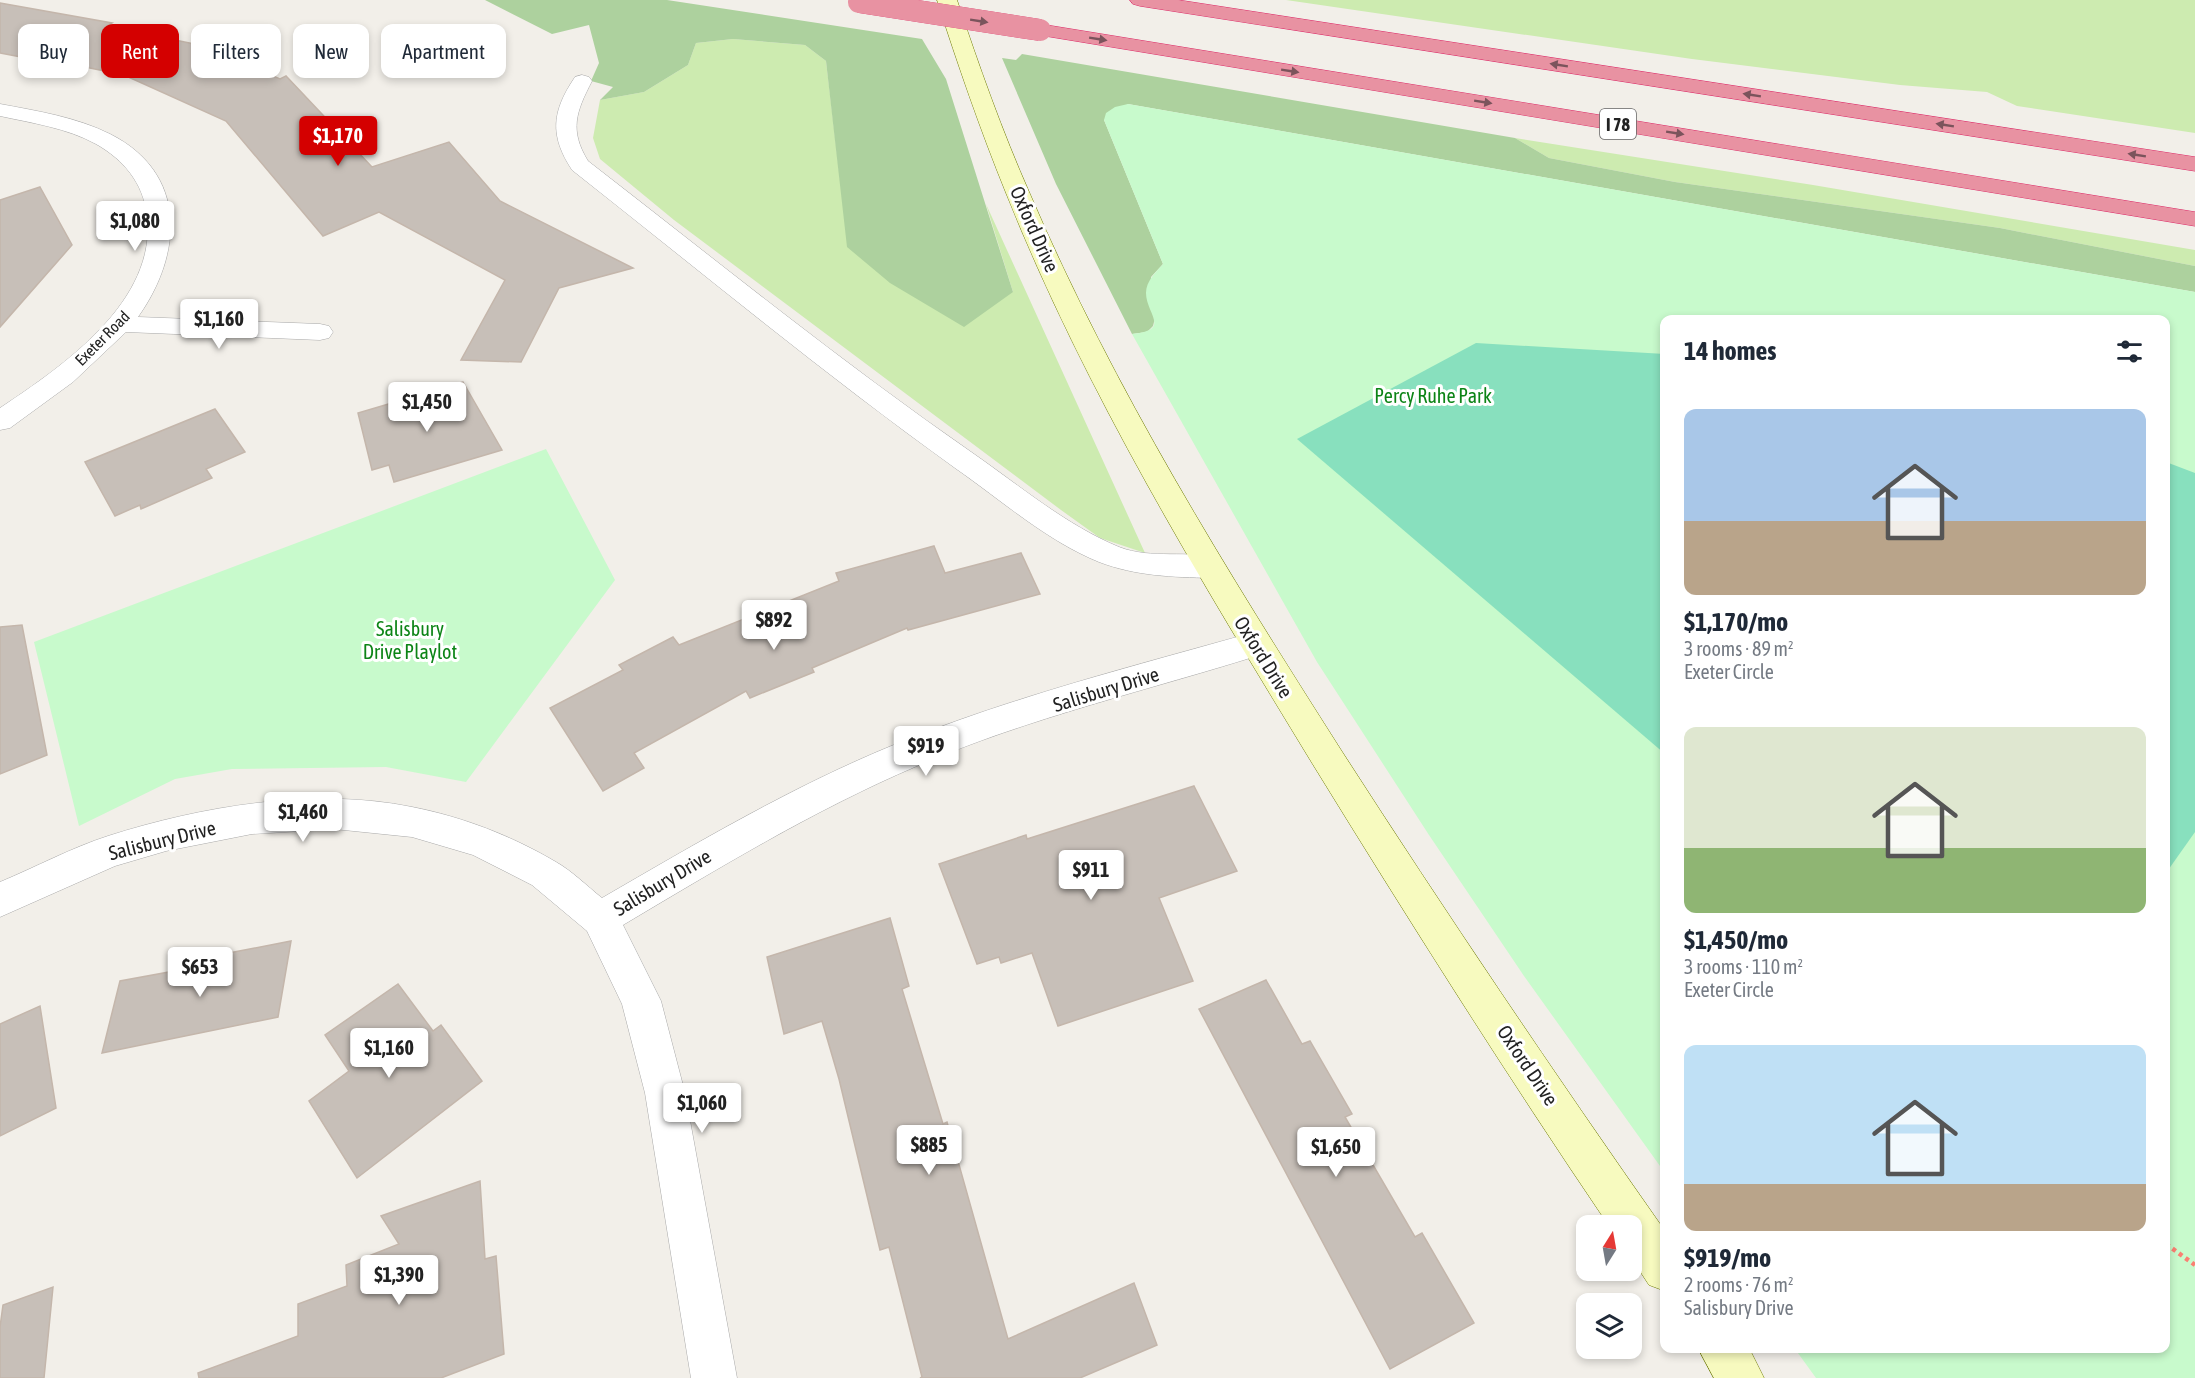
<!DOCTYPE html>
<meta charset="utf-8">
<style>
:root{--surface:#fff;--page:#f2f2f3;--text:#1f2937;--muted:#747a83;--accent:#d40000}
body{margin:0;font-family:"Asap Condensed",sans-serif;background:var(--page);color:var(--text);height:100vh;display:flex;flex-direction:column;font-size:22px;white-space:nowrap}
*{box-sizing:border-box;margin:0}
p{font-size:20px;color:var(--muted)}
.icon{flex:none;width:33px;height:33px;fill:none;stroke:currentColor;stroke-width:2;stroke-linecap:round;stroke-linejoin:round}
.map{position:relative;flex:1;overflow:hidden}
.side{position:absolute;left:1660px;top:315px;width:510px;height:1038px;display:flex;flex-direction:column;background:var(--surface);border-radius:12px;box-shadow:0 3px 9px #0003}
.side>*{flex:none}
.banner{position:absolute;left:18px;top:24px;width:570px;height:54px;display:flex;gap:12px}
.needle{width:39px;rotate:11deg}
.controls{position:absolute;left:1576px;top:1215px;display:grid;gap:12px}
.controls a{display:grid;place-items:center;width:66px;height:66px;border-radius:12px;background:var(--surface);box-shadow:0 3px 9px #0003;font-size:30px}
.price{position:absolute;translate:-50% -51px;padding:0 14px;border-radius:6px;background:#fff;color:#222;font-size:20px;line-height:39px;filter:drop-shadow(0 2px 3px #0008)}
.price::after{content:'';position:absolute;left:50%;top:36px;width:18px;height:14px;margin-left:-9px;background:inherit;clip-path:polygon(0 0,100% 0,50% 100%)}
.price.current{background:var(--accent);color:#fff}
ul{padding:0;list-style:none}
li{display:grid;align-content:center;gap:12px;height:318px;padding:0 24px}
li span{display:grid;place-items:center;height:186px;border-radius:12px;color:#555}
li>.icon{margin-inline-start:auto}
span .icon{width:108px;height:108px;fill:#fffc;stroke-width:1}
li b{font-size:26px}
h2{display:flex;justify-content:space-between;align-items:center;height:72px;padding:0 24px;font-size:26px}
.chip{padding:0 21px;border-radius:12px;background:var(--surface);box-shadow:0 3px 9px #0003;font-size:21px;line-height:54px}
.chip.current{background:var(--accent);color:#fff}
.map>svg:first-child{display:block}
</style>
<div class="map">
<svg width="2195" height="1378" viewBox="0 0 2195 1378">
<rect width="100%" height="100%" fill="#f2efe9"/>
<g fill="#cdebb0">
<polygon points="1286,0 2195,0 2195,133 2017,106 1987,92 1900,85 1692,59"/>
<polygon points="733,39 805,45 826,61 848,247 1013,292 986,204 1145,553 1100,538 1061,510 674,220 600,159 593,138 600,100 644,92 688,65 696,43"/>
<polygon points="1515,138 1813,185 2195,250 2195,266 2000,228 1675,182 1549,158"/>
</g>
<g fill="#add19e">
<polygon points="485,0 667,0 922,39 946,79 1013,292 964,327 890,283 847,247 826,61 805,45 733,39 696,43 688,65 644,92 600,100 613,87 591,81 599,63 589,25 552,34"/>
<polygon points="1022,54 1515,138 1549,158 1675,182 2000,228 2195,266 2195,292 1128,104 1104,120 1163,264 1151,277 1150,306 1155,318 1153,326 1147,332 1132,334 1056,184 1002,58 1016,60"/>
</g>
<g fill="#c8facc">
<path d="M1128,104l1067,188v1086h-379l-21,-29 371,-1v-1028h-501v853l-141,-197 -95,-141 -112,-173 -185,-328c40,-4 14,-20 14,-41 0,-12 10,-21 17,-29l-59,-144 2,-7 9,-6z"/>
<polygon points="546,449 615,580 466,782 386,767 232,769 175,779 79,826 34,642"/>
</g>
<g fill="#88e0be">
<polygon points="1476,343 1665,354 1665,754 1297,439"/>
<polygon points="2166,462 2195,473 2195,832 2166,873"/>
</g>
<g fill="#c7bfb8" stroke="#c4b6ab" stroke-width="1.5">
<polygon points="0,3 112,23 107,26 204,46 280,79 286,76 372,167 449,142 500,201 633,268 559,288 521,362 461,360 505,280 379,212 323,236 226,121 124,75 51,60 47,62 0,53"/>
<polygon points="40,187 72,245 0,327 0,200"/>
<polygon points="463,382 502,450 394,482 389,465 372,470 358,413"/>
<polygon points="215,409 245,452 206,469 212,478 141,509 140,505 115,516 85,462"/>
<polygon points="934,546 945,573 1021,553 1040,594 908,630 907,628 812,668 814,672 750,698 746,691 634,753 644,768 603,791 550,708 623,670 619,665 673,637 679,645 839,581 836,573"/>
<polygon points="22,625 47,755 0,774 0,627"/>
<polygon points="1194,786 1237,871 1159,898 1193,981 1058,1026 1032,953 1001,963 999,957 977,964 939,864 1026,835 1027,839"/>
<polygon points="890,918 909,986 902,989 943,1124 947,1122 1008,1339 1134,1283 1157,1345 1080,1378 920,1378 922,1377 889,1247 880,1250 839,1079 822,1021 784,1034 767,957"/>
<polygon points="291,941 278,1017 102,1053 120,981 196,967 198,959"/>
<polygon points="1266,980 1302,1044 1310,1041 1352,1114 1345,1117 1415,1237 1422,1233 1474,1323 1390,1369 1199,1009"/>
<polygon points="398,984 433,1031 441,1025 482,1081 357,1178 309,1101 349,1071 325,1035"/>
<polygon points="40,1006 56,1108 0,1136 0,1024"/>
<polygon points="480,1181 485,1259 496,1256 504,1354 441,1378 199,1378 198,1373 298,1336 298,1304 347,1286 346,1265 399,1244 381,1216"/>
<polygon points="53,1287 44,1378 0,1378 0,1327 3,1305"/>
</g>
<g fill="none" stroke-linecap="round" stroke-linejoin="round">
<g stroke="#a9a9a9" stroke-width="1">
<path id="lane" d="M582,75l7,2 3,4c-16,31 -23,49 -4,80 128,99 253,201 386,293 46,32 92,71 145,93 33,13 69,2 102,12l5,8 -5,8 -10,3c-39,-1 -75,-2 -112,-16 -52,-21 -98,-62 -144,-94 -131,-94 -256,-198 -383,-298 -23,-35 -20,-59 3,-93z"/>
</g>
<g stroke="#a9a9a9" stroke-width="1">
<g id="street">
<path d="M0,104c37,7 76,13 110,30 78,39 73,120 28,183l182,7 9,2 4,6 -4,6 -9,2 -194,-8 -53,50 -63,46 -10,2v-22c63,-42 158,-107 147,-193 -4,-32 -23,-55 -51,-71 -29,-16 -64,-21 -96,-28z"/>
<path d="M1255,632l11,3 5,9 -5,9c-116,37 -236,64 -349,113 -103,44 -198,102 -294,159l38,76 24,92 52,285h-46l-46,-285 -23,-89 -35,-73 -55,-46 -59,-30 -61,-18 -78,-8 -82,5 -86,17 -51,15 -115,51v-35c36,-15 71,-34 108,-46 94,-30 207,-49 304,-29 51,10 100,29 144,55 16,9 31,24 46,36 95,-55 191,-112 294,-154 116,-47 238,-78 359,-112z"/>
</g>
</g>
<g stroke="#707d05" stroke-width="1">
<g id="secondary">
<path d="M937,0h20c22,66 45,131 73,194 84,196 197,377 311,556 105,163 213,323 324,481v60l-16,-6 -17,-26v-33h-23c-103,-152 -201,-307 -297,-463 -112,-184 -226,-370 -306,-570 -26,-64 -48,-128 -69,-193z"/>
<polygon points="1698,1348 1749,1348 1764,1378 1714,1378"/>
</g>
</g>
<g stroke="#dc2a67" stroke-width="1">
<g id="highway">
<polygon points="1130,0 1178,0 2195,157 2195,171 1140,6 1133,4"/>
<polygon points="1040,24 2195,212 2195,226 1033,34 1030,30 1033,26"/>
</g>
</g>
<polyline stroke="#fa8072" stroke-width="4.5" stroke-dasharray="4 4" stroke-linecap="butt" points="2166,1244 2195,1265"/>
<use href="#lane" fill="#fff" fill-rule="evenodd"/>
<use href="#street" fill="#fff" fill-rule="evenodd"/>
<use href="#secondary" fill="#f7fabf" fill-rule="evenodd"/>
<use href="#highway" fill="#e892a2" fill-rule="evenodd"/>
<g stroke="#dc2a67" stroke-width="22" stroke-linecap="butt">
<polyline id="highway-bridge" points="859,2 1040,30"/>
</g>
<use href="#highway-bridge" stroke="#e892a2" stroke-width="22"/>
</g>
<defs><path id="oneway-solid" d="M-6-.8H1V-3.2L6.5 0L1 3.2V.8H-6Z" transform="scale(1.5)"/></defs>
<g fill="#7b545c">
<use href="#oneway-solid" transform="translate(979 21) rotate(9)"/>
<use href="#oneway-solid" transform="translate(1098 39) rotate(9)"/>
<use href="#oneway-solid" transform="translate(1559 65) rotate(-171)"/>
<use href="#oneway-solid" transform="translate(1290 71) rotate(9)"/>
<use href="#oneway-solid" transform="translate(1752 95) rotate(-171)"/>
<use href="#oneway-solid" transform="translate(1483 102) rotate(9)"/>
<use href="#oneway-solid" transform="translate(1945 125) rotate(-171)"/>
<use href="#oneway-solid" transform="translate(1675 133) rotate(9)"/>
<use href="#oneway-solid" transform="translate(2137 155) rotate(-171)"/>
</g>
<g text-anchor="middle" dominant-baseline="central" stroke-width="6" stroke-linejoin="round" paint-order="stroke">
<g font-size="16" fill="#222" stroke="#fff">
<text transform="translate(102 338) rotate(-45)">Exeter Road</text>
</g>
<rect fill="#fff" stroke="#646464" stroke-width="1.5" x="1600" y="109" width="36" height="30" rx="4.5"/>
<g font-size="18" font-weight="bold" fill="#222">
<text x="1618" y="124">I 78</text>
</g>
<g font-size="20" fill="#222" stroke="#fff">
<text transform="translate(1035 229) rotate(66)">Oxford Drive</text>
<text transform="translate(1264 657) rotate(58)">Oxford Drive</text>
<text transform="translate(1106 689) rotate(-17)">Salisbury Drive</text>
<text transform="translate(162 840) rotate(-14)">Salisbury Drive</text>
<text transform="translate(662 882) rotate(-31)">Salisbury Drive</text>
<text transform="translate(1528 1065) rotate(56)">Oxford Drive</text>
</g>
<g font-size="20" fill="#0c8416" stroke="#fff">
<text x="1433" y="395">Percy Ruhe Park</text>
<text x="410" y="628">Salisbury<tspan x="410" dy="23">Drive Playlot</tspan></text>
</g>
</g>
</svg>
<div class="controls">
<a><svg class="needle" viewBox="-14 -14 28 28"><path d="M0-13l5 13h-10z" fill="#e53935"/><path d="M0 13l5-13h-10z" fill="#747a83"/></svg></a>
<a><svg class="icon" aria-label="layers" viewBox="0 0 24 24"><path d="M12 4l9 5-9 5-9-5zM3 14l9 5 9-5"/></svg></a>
</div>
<b class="price current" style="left:338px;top:167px">$1,170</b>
<b class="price" style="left:135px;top:252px">$1,080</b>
<b class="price" style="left:219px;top:350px">$1,160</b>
<b class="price" style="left:427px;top:433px">$1,450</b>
<b class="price" style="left:774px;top:651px">$892</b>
<b class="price" style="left:926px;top:777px">$919</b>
<b class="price" style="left:303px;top:843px">$1,460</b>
<b class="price" style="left:1091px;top:901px">$911</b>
<b class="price" style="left:200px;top:998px">$653</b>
<b class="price" style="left:389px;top:1079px">$1,160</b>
<b class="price" style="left:702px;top:1134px">$1,060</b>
<b class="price" style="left:929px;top:1176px">$885</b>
<b class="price" style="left:1336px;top:1178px">$1,650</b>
<b class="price" style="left:399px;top:1306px">$1,390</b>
<div class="banner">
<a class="chip">Buy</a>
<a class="chip current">Rent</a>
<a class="chip">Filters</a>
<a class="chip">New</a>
<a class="chip">Apartment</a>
</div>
<section class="side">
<h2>14 homes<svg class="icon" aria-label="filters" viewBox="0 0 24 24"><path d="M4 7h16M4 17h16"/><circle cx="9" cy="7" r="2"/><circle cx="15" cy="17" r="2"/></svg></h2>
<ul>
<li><span style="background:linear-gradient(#a9c7e8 60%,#b9a48a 0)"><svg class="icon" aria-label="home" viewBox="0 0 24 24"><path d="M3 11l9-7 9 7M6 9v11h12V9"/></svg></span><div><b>$1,170/mo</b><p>3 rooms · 89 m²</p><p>Exeter Circle</p></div></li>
<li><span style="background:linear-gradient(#dfe7d0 65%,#8fb573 0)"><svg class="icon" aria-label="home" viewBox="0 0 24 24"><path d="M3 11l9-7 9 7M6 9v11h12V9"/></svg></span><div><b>$1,450/mo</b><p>3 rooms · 110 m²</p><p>Exeter Circle</p></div></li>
<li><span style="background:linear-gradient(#bfe0f5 75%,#b9a48a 0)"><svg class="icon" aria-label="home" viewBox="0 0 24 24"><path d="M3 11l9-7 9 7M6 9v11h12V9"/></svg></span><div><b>$919/mo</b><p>2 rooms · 76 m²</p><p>Salisbury Drive</p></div></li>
</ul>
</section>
</div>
